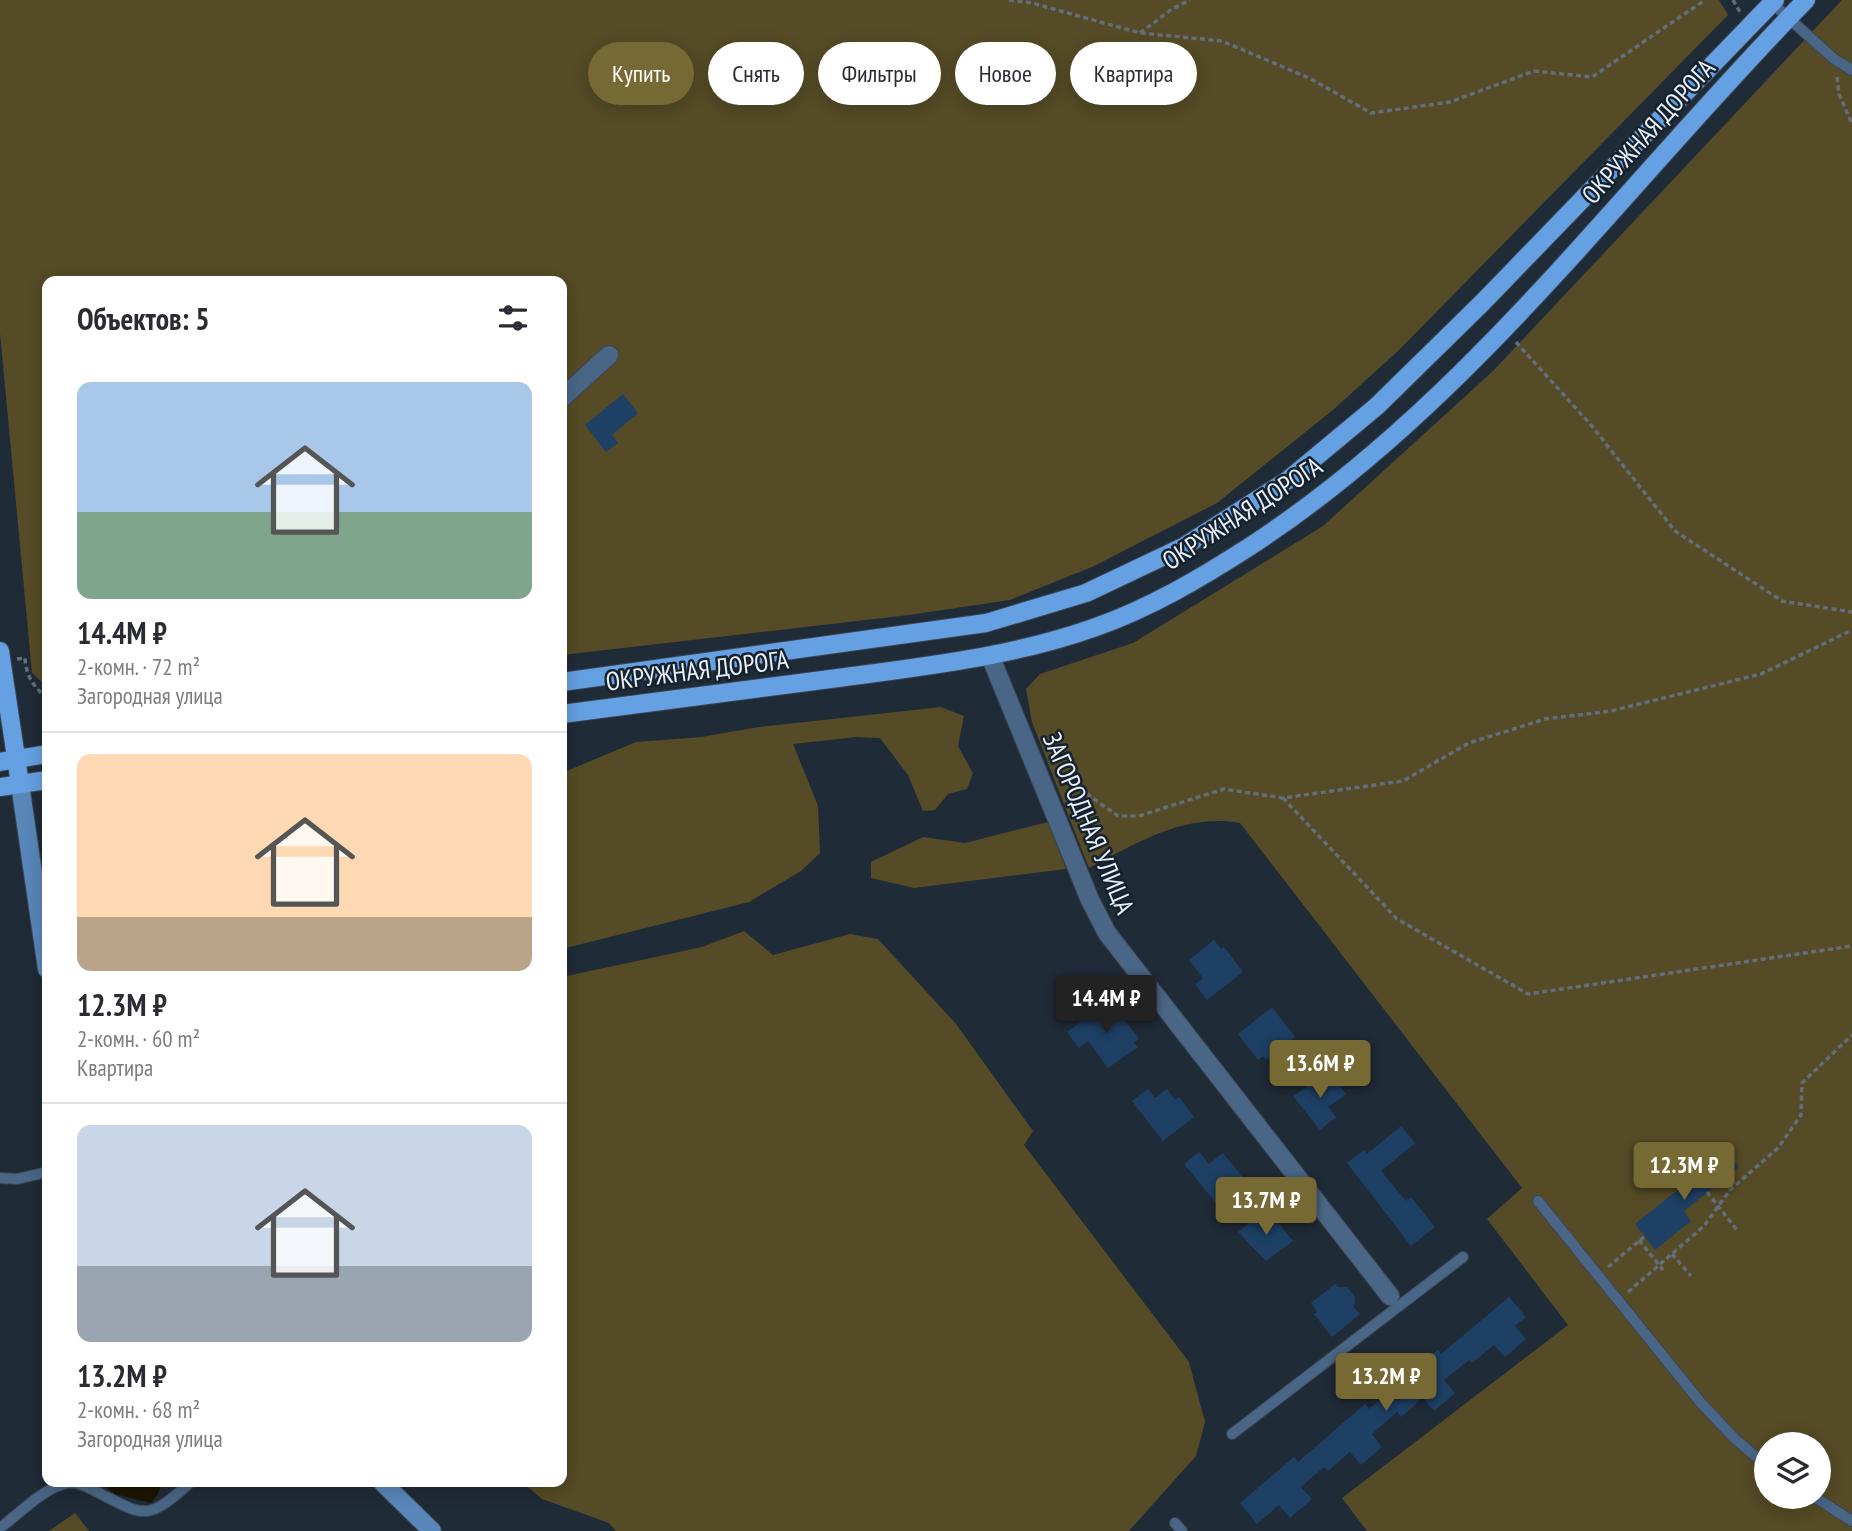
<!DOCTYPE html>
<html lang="ru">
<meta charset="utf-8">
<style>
:root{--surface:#fff;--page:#f7f7f7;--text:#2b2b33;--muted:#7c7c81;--line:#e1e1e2;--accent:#776934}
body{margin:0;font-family:"PT Sans Narrow",sans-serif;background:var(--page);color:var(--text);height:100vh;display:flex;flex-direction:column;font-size:26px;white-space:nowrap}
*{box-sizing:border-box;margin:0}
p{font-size:23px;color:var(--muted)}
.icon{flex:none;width:38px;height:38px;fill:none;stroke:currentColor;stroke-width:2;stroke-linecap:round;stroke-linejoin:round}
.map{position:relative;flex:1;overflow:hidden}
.side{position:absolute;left:42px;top:276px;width:525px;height:1211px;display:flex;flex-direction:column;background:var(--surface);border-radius:14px;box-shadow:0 4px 18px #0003}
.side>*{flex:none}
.top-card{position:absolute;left:588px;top:42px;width:665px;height:63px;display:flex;gap:14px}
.fabs{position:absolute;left:1754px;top:1432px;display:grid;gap:14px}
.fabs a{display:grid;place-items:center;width:77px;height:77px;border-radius:50%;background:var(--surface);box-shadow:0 4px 18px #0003;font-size:35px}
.price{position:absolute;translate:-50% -60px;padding:0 16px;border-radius:7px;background:var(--accent);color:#fff;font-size:23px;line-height:46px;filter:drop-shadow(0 2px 4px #0008)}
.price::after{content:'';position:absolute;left:50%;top:42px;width:21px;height:16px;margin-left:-10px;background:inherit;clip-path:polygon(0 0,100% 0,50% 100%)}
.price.current{background:#222;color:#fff}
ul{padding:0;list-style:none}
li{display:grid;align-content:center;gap:14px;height:371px;padding:0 35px}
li+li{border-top:2px solid var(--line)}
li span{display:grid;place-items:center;height:217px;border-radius:14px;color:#555}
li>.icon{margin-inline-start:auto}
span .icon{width:126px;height:126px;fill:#fffc;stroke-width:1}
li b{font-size:30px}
h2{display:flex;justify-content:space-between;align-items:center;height:84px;padding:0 35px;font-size:30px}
.tag{padding:0 24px;border-radius:32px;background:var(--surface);box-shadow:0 4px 18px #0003;font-size:24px;line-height:63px}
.tag.current{background:var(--accent);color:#fff}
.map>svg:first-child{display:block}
</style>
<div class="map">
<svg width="1852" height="1531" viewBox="0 0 1852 1531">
<rect width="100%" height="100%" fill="#202b38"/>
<g fill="#554b26" fill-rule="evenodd">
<polygon points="0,0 1719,0 1728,15 1399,350 1334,409 1217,503 1092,567 1010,600 909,615 562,655 562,282 47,282 47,687 32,673 0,333"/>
<path d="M1842,0h10v1531h-485l-25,-33 226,-173 -81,-106 35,-31 -282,-365c-56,-10 -103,20 -151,45l-57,-146 -6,-33 14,-15 93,-31 190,-117 170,-155zM1766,1444h52v52h-52z"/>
<polygon points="941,707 964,716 958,746 973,773 967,789 948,794 935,810 923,811 908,775 880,738 856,737 793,744 818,806 820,853 801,871 749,902 562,949 562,773 636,742 701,737 759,727"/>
<polygon points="1048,822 1066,869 914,888 871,878 871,862 923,837 965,843"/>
<polygon points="744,931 773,955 850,934 878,939 956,1024 1033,1131 1024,1145 1189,1362 1205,1422 1196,1456 1129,1531 616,1531 609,1523 542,1499 522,1482 562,1482 562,977 702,947"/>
<polygon points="75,1513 89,1531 49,1531"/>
</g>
<polygon fill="#1c1500" points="99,1482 161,1482 161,1483 158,1494 151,1503 115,1494"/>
<g fill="#1e4065">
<polygon points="623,394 638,413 612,435 618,443 606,452 585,425"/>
<polygon points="1214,940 1221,949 1224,947 1243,972 1207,1000 1195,984 1203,978 1189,960"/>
<polygon points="1105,1004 1115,1017 1120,1013 1139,1039 1134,1043 1138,1047 1108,1068 1088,1041 1079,1048 1067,1032"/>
<polygon points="1272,1007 1295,1037 1266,1060 1263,1056 1258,1060 1238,1034"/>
<polygon points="1329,1073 1346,1094 1328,1107 1336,1117 1320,1130 1293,1096"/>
<polygon points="1148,1089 1155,1098 1167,1089 1175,1100 1179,1097 1194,1117 1163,1141 1132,1101"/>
<polygon points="1401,1126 1415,1143 1381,1171 1406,1201 1411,1197 1435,1227 1411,1246 1347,1163 1364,1150 1367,1154"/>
<polygon points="1726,1151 1739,1167 1684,1211 1691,1221 1655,1250 1635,1224"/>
<polygon points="1199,1152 1209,1164 1223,1153 1245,1180 1216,1203 1184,1164"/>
<polygon points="1272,1215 1293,1241 1266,1261 1238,1232 1254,1219 1259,1225"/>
<polygon points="1335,1284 1338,1287 1347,1287 1355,1297 1354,1307 1360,1314 1332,1337 1314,1314 1317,1312 1311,1303"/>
<polygon points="1509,1297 1526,1317 1515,1326 1526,1339 1505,1357 1494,1345 1472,1363 1469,1360 1444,1380 1455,1393 1434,1411 1423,1398 1401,1417 1397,1412 1372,1434 1382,1447 1361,1465 1350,1452 1328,1471 1324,1467 1301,1487 1312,1499 1290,1518 1279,1505 1257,1524 1240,1503 1294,1457 1298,1462 1365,1404 1369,1409 1438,1350 1441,1354"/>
</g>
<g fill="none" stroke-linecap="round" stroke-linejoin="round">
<g stroke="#3c4653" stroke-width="12">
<g id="service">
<polyline points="1772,3 1834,59 1852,70"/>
<polyline points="0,1178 17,1179 47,1172"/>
<polyline points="1538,1201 1701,1403 1735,1439 1766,1465"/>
<polyline points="1232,1434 1463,1257"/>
<polyline points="1813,1496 1852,1521"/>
<polyline points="1175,1523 1182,1531"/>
<path d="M0,1528c19,-14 43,-40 67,-45 9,-2 18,3 26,7 52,26 52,33 98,-8"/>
</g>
</g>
<g stroke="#3c4653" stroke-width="20">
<g id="minor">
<polyline points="562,398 609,355"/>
<polyline points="991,658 1090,900 1107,933 1390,1296"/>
</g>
</g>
<g stroke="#3c4653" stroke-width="20">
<g id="secondary">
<polyline points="20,784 47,969"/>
<polyline points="382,1482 432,1531"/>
</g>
</g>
<g stroke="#3c4653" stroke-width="20">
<g id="primary">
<polyline points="0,651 20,784"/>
<polyline points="562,682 986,623 1086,593 1183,547 1288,480 1377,406 1483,302 1775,0"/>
<path d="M562,714c92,-12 184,-24 276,-36 88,-12 174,-21 258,-51 54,-19 105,-49 153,-80 220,-143 375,-362 557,-547"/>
<polyline points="0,762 47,754"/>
<polyline points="0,787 47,780"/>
</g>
</g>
<g stroke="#646e7a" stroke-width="3.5" stroke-dasharray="5 3.5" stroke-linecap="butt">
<polyline points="1009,0 1032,3 1140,33 1222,41 1311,79 1371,113 1450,102 1534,71 1592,77 1705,0"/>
<polyline points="1733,0 1740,12"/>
<polyline points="1140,33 1172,9 1190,0"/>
<polyline points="1837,77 1839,94 1852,124"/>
<polyline points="1516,342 1591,425 1675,531 1782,601 1852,612"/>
<path d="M17,659l8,-1c1,19 9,28 22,41"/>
<polyline points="1059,774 1118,816 1139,816 1224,789 1283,798 1403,781 1469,743 1545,719 1611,711 1761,674 1852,630"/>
<polyline points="1283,798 1397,919 1528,994 1852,946"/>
<polyline points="1707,1192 1737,1230"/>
<polyline points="1639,1240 1663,1270"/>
<polyline points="1672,1254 1691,1276"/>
<polyline points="1608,1267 1644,1237"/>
<polyline points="1628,1292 1704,1226 1730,1190 1778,1148 1801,1115 1802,1083 1852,1035"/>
</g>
<use href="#service" stroke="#4a6686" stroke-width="10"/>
<use href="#minor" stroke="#4a6686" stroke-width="18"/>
<use href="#secondary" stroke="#5987ba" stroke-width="18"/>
<use href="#primary" stroke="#65a0e2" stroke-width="18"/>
</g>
<g text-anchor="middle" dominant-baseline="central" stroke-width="5" stroke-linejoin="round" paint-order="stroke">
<g font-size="26" fill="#e8eff8" stroke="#16212e">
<text transform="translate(1648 131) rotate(-48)">ОКРУЖНАЯ ДОРОГА</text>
<text transform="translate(1242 513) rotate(-33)">ОКРУЖНАЯ ДОРОГА</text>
<text transform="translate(697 670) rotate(-7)">ОКРУЖНАЯ ДОРОГА</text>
<text transform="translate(1089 823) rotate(67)">ЗАГОРОДНАЯ УЛИЦА</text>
</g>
</g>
</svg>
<div class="fabs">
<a><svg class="icon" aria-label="layers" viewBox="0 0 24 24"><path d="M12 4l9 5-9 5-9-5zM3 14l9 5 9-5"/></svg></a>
</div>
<b class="price current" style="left:1106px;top:1035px">14.4M ₽</b>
<b class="price" style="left:1320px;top:1100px">13.6M ₽</b>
<b class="price" style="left:1684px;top:1202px">12.3M ₽</b>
<b class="price" style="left:1266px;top:1237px">13.7M ₽</b>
<b class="price" style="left:1386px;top:1413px">13.2M ₽</b>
<div class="top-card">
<a class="tag current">Купить</a>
<a class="tag">Снять</a>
<a class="tag">Фильтры</a>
<a class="tag">Новое</a>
<a class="tag">Квартира</a>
</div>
<section class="side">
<h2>Объектов: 5<svg class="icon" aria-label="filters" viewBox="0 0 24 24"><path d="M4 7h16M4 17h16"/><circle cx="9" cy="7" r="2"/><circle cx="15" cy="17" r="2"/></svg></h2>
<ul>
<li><span style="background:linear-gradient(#a9c7e8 60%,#7fa58c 0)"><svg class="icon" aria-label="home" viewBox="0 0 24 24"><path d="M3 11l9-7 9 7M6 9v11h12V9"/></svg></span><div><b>14.4M ₽</b><p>2-комн. · 72 m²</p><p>Загородная улица</p></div></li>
<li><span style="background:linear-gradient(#ffd9b3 75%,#b9a48a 0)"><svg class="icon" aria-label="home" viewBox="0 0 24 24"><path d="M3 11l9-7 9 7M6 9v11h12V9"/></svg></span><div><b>12.3M ₽</b><p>2-комн. · 60 m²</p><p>Квартира</p></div></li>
<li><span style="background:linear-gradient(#c9d6e8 65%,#9aa5b1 0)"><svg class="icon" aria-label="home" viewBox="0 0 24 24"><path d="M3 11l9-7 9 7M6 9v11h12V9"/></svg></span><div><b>13.2M ₽</b><p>2-комн. · 68 m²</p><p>Загородная улица</p></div></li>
</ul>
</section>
</div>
